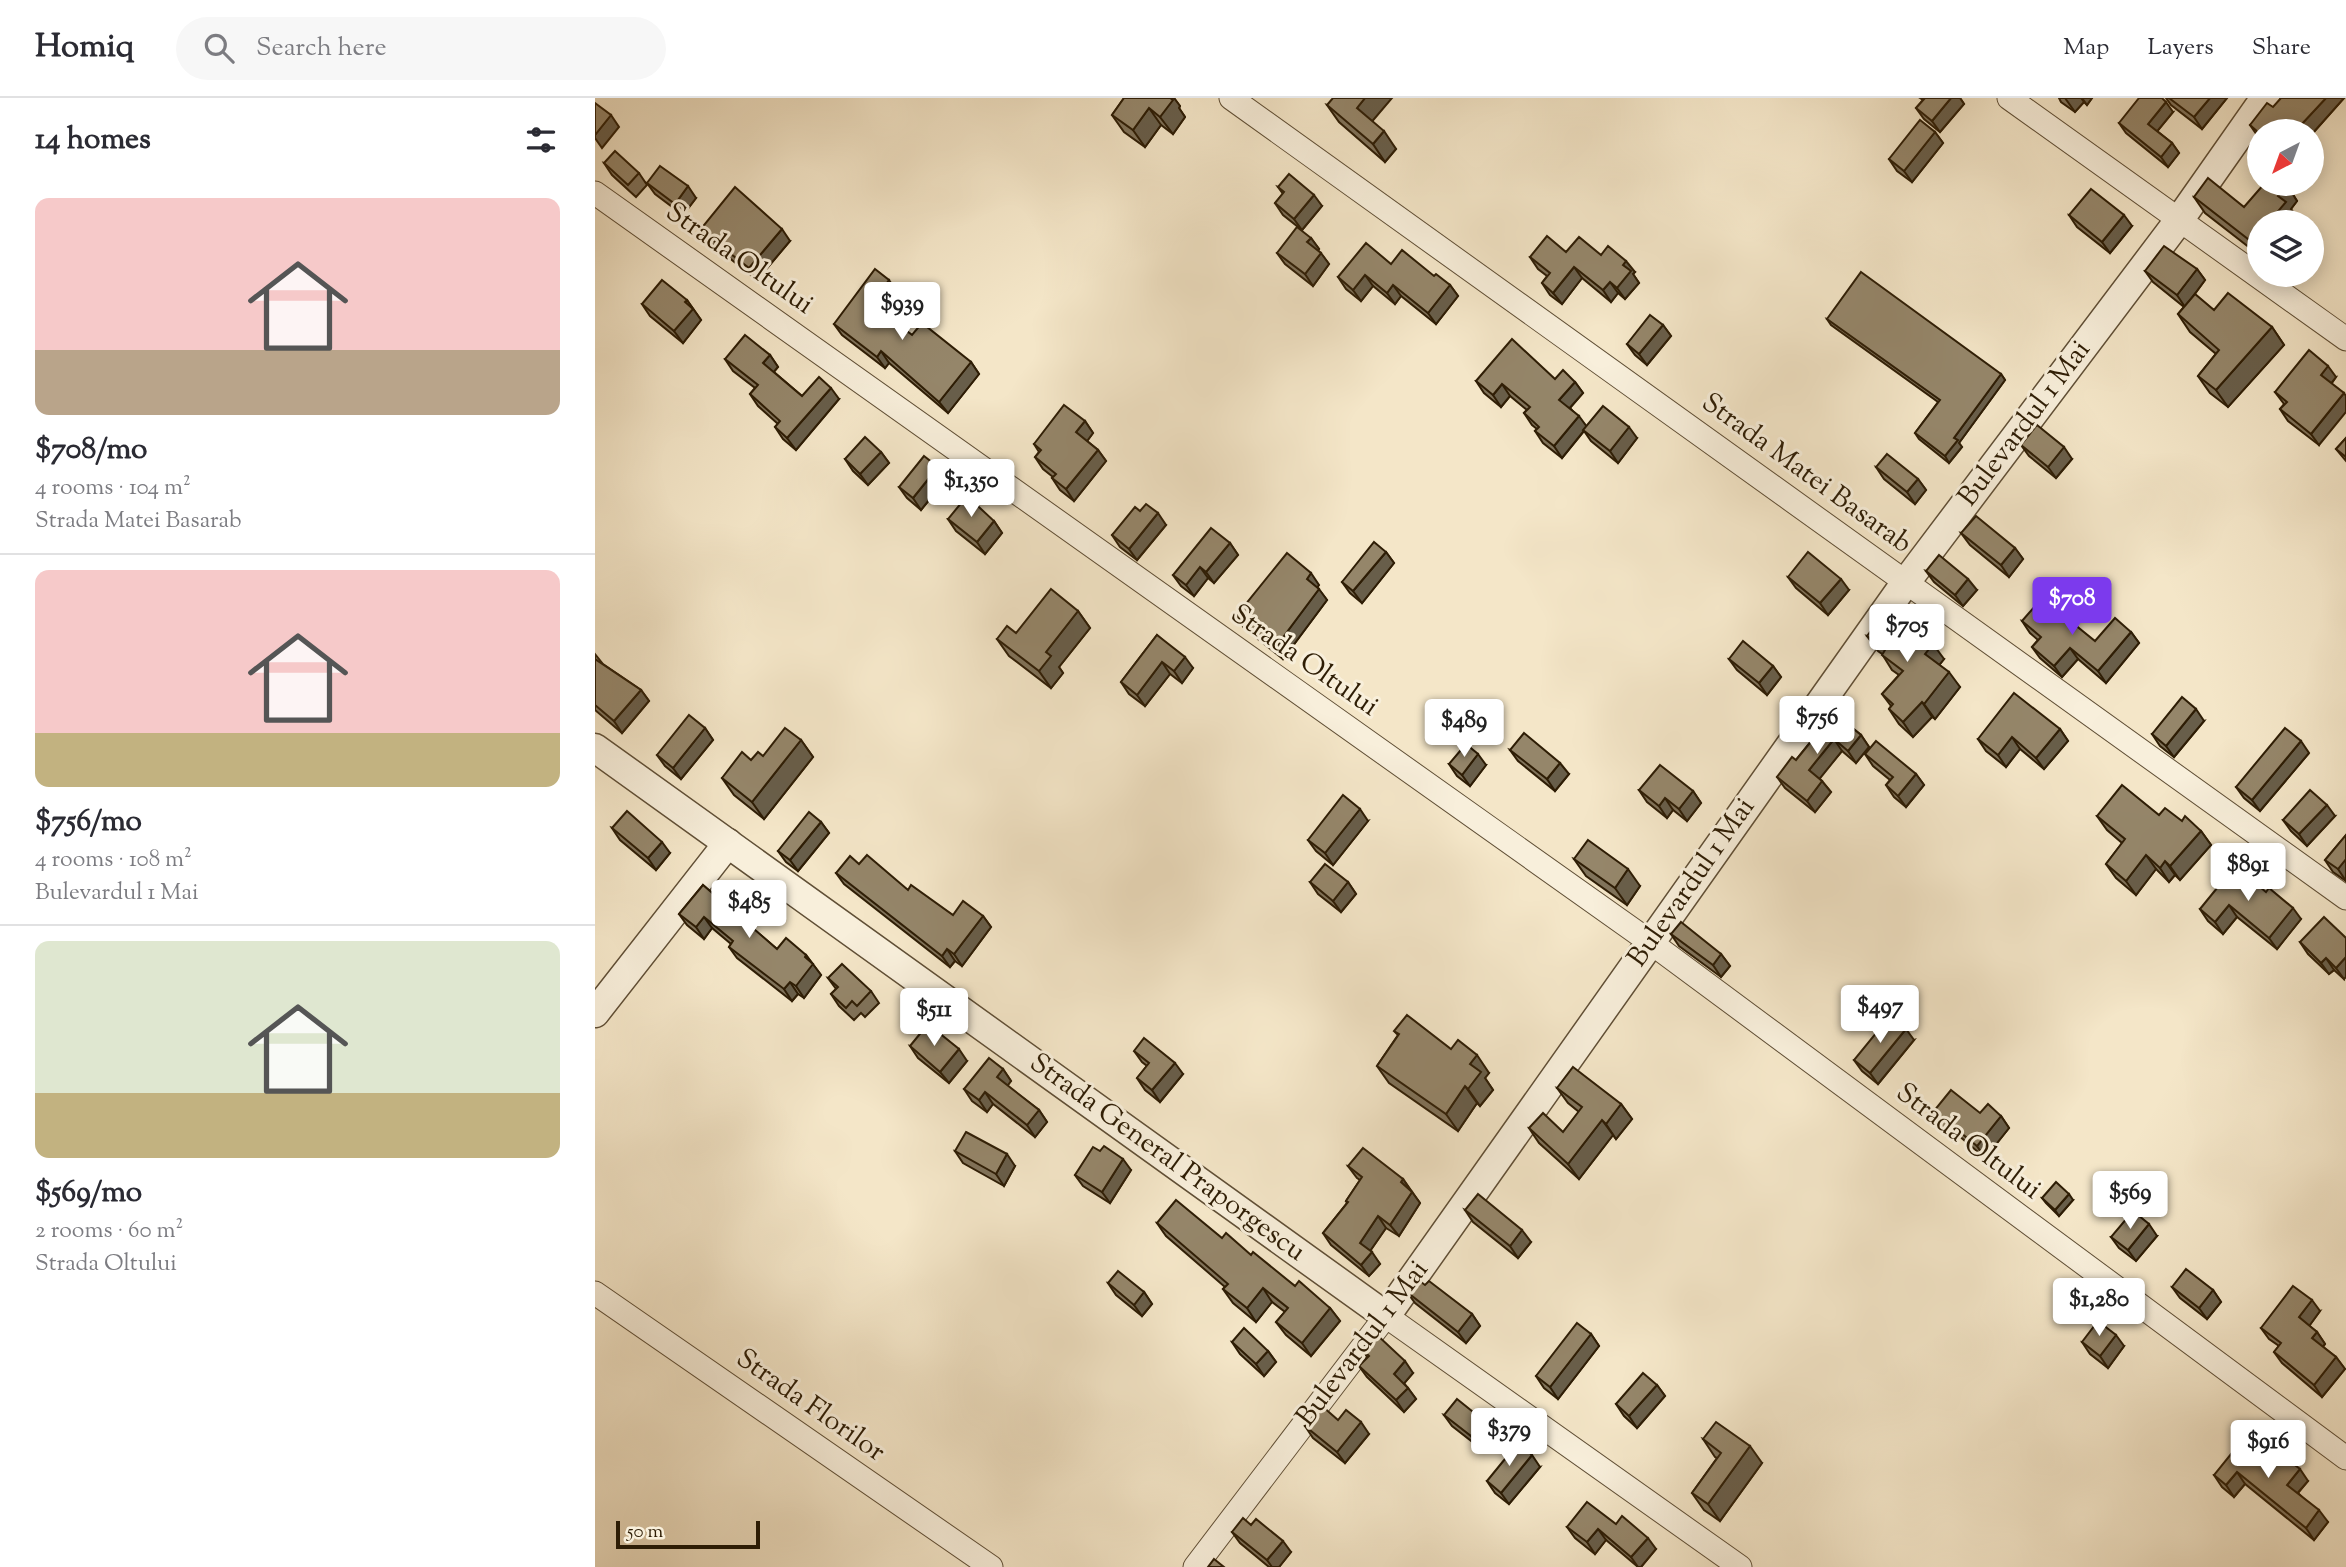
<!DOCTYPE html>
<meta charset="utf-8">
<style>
:root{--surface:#fff;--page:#f7f7f7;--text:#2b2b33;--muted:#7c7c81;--line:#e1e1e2;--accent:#7c3aed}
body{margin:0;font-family:"Sorts Mill Goudy",serif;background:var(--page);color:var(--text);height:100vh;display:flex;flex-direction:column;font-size:26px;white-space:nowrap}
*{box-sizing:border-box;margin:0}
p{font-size:23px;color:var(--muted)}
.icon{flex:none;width:38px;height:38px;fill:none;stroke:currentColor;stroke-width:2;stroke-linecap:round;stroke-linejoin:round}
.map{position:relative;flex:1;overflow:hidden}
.details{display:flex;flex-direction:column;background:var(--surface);width:595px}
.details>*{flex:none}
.needle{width:46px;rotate:221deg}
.controls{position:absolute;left:1652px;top:21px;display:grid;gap:14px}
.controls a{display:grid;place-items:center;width:77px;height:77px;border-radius:50%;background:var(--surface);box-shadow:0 4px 18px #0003;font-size:35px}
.scale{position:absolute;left:21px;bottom:18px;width:144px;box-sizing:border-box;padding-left:7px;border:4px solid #2e1d05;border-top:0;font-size:19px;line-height:24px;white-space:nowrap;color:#2e1d05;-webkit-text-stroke:5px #f8efdb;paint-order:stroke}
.price{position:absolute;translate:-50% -60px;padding:0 16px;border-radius:7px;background:#fff;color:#222;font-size:23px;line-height:46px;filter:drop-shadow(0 2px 4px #0008)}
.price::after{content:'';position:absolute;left:50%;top:42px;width:21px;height:16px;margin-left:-10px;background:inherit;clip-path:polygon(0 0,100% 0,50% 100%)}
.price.active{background:var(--accent);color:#fff}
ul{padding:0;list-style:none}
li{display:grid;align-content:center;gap:14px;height:371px;padding:0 35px}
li+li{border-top:2px solid var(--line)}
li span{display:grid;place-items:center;height:217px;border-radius:14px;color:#555}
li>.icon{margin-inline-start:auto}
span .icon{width:126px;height:126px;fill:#fffc;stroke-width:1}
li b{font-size:30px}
h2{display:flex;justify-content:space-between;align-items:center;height:84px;padding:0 35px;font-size:30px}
header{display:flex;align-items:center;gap:42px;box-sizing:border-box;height:98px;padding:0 35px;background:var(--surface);border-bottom:2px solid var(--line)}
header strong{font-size:33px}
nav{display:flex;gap:38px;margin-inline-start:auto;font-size:24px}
.search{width:490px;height:63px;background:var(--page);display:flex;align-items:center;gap:18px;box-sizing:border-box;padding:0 24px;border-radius:38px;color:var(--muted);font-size:26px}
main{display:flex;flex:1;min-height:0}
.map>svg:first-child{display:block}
</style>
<header>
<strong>Homiq</strong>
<div class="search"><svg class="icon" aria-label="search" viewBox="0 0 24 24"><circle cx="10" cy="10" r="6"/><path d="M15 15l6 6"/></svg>Search here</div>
<nav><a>Map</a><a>Layers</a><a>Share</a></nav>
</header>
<main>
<section class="details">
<h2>14 homes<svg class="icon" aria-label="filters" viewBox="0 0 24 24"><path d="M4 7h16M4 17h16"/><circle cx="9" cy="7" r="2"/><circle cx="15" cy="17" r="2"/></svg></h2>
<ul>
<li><span style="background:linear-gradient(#f6c9c9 70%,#b9a48a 0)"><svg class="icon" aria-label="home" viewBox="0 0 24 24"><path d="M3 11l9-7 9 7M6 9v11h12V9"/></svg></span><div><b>$708/mo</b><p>4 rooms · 104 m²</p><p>Strada Matei Basarab</p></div></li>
<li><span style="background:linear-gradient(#f6c9c9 75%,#c2b280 0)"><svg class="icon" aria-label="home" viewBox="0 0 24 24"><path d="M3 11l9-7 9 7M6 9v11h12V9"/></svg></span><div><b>$756/mo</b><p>4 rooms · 108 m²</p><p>Bulevardul 1 Mai</p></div></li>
<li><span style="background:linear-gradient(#dfe7d0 70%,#c2b280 0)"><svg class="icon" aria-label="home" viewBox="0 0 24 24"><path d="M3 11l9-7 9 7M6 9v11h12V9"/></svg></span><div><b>$569/mo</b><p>2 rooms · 60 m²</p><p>Strada Oltului</p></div></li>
</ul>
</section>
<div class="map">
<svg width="1751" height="1469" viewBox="0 0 1751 1469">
<rect width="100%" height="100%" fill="#f4e6c8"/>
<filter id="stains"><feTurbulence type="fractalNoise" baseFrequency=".00286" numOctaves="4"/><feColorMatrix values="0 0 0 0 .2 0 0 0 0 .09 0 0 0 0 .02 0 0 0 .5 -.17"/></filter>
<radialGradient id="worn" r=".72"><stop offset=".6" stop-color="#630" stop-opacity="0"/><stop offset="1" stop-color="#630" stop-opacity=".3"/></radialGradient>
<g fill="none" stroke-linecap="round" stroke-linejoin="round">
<g stroke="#604f36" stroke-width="25">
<g id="minor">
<polyline points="636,0 1751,800"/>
<polyline points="1414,0 1751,241"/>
<polyline points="0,95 1055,844 1751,1360"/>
<polyline points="0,1195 396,1469"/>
<polyline points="600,1469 791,1218 1145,1469"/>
</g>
</g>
<g stroke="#604f36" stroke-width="31">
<g id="tertiary">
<polyline points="0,650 791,1218 1311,484 1585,121 1670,0"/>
<polyline points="0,915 133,745"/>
</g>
</g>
<use href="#minor" stroke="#f8efdb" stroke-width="23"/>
<use href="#tertiary" stroke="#f8efdb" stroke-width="28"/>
</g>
<g fill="#80735b" stroke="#2e1d05" stroke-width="2">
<polygon points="529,0 579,0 585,8 584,10 590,19 578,36 566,27 550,49 529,34 517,17"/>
<polygon points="1325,0 1365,0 1369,6 1345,34 1329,21 1321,10 1328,2"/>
<polygon points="1464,0 1497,0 1492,7 1489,4 1480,14 1466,4"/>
<polygon points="1571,0 1632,0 1607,31 1576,7"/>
<polygon points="1749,0 1717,36 1717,33 1664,33 1664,40 1655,27 1678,9"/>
<polygon points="732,7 777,23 801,51 790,64 744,24"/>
<polygon points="1578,14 1562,33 1577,45 1584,55 1573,69 1531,35 1524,25"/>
<polygon points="1340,34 1348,45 1317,84 1302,73 1294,61"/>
<polygon points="9,65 44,75 52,87 41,99 17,77"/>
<polygon points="52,85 101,100 88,117 60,96"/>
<polygon points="1692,87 1702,103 1696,111 1702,120 1698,124 1664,124 1664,157 1610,115 1599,99 1649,109"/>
<polygon points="683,89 727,108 707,132 688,117 680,105 688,96"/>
<polygon points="1474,117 1537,128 1515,155 1482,129"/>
<polygon points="105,132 195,143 162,182 113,143"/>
<polygon points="716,140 724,151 723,152 734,166 718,188 690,166 682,155"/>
<polygon points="971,154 1006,157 1040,174 1038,176 1044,185 1030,201 1023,195 1016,204 987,180 967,206 955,197 947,185 952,178 943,171 935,159"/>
<polygon points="796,166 839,178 855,187 863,198 841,226 806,198 800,206 778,188 766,203 751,191 743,179"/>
<polygon points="1602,171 1610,182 1597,200 1619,212 1677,229 1689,247 1633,309 1615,295 1603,278 1621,256 1595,234 1583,216 1589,209 1558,184 1550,173"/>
<polygon points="302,194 288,215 317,237 376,264 384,276 353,315 294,265 290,270 247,237 239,226"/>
<polygon points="92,202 106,222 88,245 55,218 47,206"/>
<polygon points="1232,221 1406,276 1410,282 1364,345 1367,349 1354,365 1324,341 1320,335 1343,304 1236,227"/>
<polygon points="1068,227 1076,238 1052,267 1040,257 1032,246"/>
<polygon points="175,257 183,269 179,274 207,298 244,301 201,352 188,341 180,329 183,326 163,308 155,296 160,290 138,273 130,261"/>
<polygon points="1741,279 1737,285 1724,347 1693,323 1685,311 1689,306 1680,294"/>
<polygon points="960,281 980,284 988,295 975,310 991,328 1042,340 1023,365 996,343 989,333 967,360 948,345 940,333 942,331 937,327 929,315 932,312 915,298 906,309 889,295 881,283"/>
<polygon points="490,323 498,335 492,343 503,352 511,363 479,403 465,392 457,380 458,379 448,371 440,359 444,354 439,346"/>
<polygon points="1751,340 1751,363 1741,351"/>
<polygon points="1426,347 1477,361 1461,380 1434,358"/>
<polygon points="286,354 294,365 273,387 258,373 250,361"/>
<polygon points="1281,369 1323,381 1331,392 1320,406 1289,381"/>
<polygon points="351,381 326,412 312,400 304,389"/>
<polygon points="545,413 571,427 542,462 525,449 517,437"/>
<polygon points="353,421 399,423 407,435 390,456 361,433"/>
<polygon points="1366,435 1420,450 1428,461 1414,479 1375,447"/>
<polygon points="635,445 643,457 619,485 613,480 599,498 586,488 578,477"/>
<polygon points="791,454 799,465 767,505 755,495 747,484"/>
<polygon points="1331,473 1382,492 1368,508 1339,484"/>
<polygon points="1193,479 1254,492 1233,517 1201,490"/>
<polygon points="724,487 722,489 732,502 688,561 649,530 641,518"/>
<polygon points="483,513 495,530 464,569 468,575 456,590 414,558 402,541"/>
<polygon points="1427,523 1500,543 1536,534 1544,545 1511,585 1483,561 1467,579 1445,560 1437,549 1443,542 1435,535"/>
<polygon points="562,537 598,570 587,585 575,576 550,608 534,596 526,584"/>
<polygon points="1272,538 1349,561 1344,567 1365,589 1340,621 1337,619 1318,639 1304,626 1294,611 1296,608 1287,596 1304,577 1297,572 1287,556 1283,553"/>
<polygon points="0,556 8,566 46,592 54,603 27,635 0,612"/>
<polygon points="1134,561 1178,568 1186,579 1172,597 1142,572"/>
<polygon points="1239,615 1266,637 1274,649 1261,665 1247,653 1224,680 1236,694 1220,714 1190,690 1182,679 1201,662"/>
<polygon points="1609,623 1579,659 1565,648 1557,636"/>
<polygon points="110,630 118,642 86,681 70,668 62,657"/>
<polygon points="1465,631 1473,643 1449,671 1425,651 1411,669 1391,653 1383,641"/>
<polygon points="206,642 218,659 169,721 139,697 127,680 156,662 168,658"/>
<polygon points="915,652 974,676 960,693 923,663"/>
<polygon points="1714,655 1665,713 1649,700 1641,689"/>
<polygon points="1270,656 1321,676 1329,687 1311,709 1299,699 1291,687 1295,682 1278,668"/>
<polygon points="854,666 891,667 875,688 862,678"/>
<polygon points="1044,692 1098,693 1106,705 1092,723 1078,712 1072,720 1052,704"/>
<polygon points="1564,717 1587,723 1606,733 1616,747 1585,782 1580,777 1574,784 1561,771 1541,797 1521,780 1511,766 1527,745 1512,732 1502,718"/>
<polygon points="1740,718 1712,748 1696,733 1688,722"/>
<polygon points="773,723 738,767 721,753 713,742"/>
<polygon points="226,724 234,735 203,773 191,764 183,753"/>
<polygon points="17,730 75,755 61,772 25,742"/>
<polygon points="1751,737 1751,783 1738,774 1730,762"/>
<polygon points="979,761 1045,788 1032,807 991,778"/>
<polygon points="264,766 313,792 358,817 388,818 396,829 367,868 360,863 355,869 249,786 241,775"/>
<polygon points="715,784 753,784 761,796 746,814 723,796"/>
<polygon points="108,787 182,851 211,857 226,877 209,900 203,896 197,903 142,860 134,849 136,846 117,830 109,841 92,827 84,816"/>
<polygon points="1671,794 1706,821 1682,851 1642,819 1628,836 1613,823 1605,811"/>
<polygon points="1076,836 1126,856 1135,868 1126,879 1084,848"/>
<polygon points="1751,840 1749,881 1739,872 1734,876 1713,856 1705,844"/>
<polygon points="233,880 276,893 284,905 270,919 266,915 259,922 244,908 236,896 241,891"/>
<polygon points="799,933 894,975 890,980 898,992 885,1008 882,1005 863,1033 794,985 782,968 803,937"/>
<polygon points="1319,942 1283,986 1267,973 1259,962"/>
<polygon points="315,948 372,963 354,985 323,960"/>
<polygon points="539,953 588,976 565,1004 550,992 542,980 552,968 547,964"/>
<polygon points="408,971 416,983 412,988 444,1012 452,1024 440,1039 398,1006 392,1014 377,1003 369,991"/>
<polygon points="962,990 1026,1006 1037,1021 1021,1041 1018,1037 984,1081 944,1045 934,1030 968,1034 984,1014 973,1005"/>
<polygon points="1385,1015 1406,1018 1414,1030 1390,1060 1363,1037 1358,1043 1343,1030 1334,1019"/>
<polygon points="360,1053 420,1068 409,1088 368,1065"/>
<polygon points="505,1053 536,1072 515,1105 488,1088 480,1077"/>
<polygon points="753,1068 808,1081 825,1105 804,1138 791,1130 775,1153 785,1166 774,1178 736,1147 728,1135 752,1105 751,1103 765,1082 762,1080"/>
<polygon points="1447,1100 1478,1102 1464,1118 1451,1105"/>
<polygon points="870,1112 936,1144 923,1160 878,1124"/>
<polygon points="562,1125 627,1140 656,1157 700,1188 735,1210 745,1223 716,1258 691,1237 681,1224 690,1214 677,1204 661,1224 638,1205 628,1191 630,1189 571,1138"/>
<polygon points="1562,1138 1541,1163 1524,1150 1516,1139"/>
<polygon points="513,1185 549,1194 557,1206 547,1218 521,1197"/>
<polygon points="830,1187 877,1216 885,1228 871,1245 820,1205 812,1194"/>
<polygon points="1577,1189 1618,1192 1626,1204 1612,1221 1585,1200"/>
<polygon points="1725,1213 1714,1228 1722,1234 1730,1246 1728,1249 1741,1259 1750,1271 1727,1299 1687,1265 1679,1254 1684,1248 1674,1241 1666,1230"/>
<polygon points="996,1236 1004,1248 963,1301 949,1290 941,1278"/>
<polygon points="637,1244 673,1253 681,1264 669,1278 645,1256"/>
<polygon points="1487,1244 1529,1248 1513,1270 1495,1256"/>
<polygon points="767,1251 818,1275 809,1285 813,1290 821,1301 809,1314 772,1279 764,1268 772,1259"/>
<polygon points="1062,1287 1070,1298 1042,1330 1029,1318 1021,1306"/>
<polygon points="849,1317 896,1334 884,1349 857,1328"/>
<polygon points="743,1322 774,1336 750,1365 718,1340 710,1328"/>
<polygon points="1108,1341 1167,1365 1125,1423 1109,1412 1097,1395 1122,1360 1120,1359"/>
<polygon points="1681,1366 1713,1383 1703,1395 1733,1424 1719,1442 1650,1386 1639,1399 1627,1389 1619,1377"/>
<polygon points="945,1369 914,1406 900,1395 892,1383"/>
<polygon points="1021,1426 1061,1451 1046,1469 1043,1469 1011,1442 1000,1456 980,1440 972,1429"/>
<polygon points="656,1427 696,1454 684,1469 674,1469 645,1445 637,1434"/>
</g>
<g fill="#685e4a" stroke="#2e1d05" stroke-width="2">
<polygon points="572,0 579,0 585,8 584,10 590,19 578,36 565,19"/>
<polygon points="770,0 797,0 774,27 762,10"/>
<polygon points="1356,0 1365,0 1369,6 1345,34 1337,23"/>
<polygon points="1470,0 1486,0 1489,4 1480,14"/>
<polygon points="1487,0 1497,0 1492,7"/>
<polygon points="1615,0 1632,0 1607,31 1599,19"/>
<polygon points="1731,0 1749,0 1717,36 1717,33 1705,33 1703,30"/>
<polygon points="1571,4 1578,14 1560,36 1553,26"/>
<polygon points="554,10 566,27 550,49 538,32"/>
<polygon points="16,17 24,29 7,50 0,40 0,37"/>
<polygon points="789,33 801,51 790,64 778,46"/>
<polygon points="1340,34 1348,45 1317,84 1309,73"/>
<polygon points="1577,45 1584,55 1573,69 1566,59"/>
<polygon points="1692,87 1702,103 1696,111 1702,120 1698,124 1674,124 1683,98"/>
<polygon points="93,88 101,100 88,117 80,106"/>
<polygon points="719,97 727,108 707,132 699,121"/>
<polygon points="1529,117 1537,128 1515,155 1507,144"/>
<polygon points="187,131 195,143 162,182 154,170"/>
<polygon points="716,140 724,151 720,156 712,144"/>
<polygon points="726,155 734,166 718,188 710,176"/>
<polygon points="1031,163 1040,174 1038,176 1044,185 1030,201 1022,190 1028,167"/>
<polygon points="979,169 987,180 967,206 958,195"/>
<polygon points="1602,171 1610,182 1590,209 1582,197"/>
<polygon points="770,177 778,188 766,203 758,192"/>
<polygon points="294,182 302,194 287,216 280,209 278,204"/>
<polygon points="1015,184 1023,195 1016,204 1008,192"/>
<polygon points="798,187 806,198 800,206 792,195"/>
<polygon points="855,187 863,198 841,226 833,215"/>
<polygon points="92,202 106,222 88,245 79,233 90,204"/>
<polygon points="1068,227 1076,238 1052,267 1044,256"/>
<polygon points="1677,229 1689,247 1633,309 1621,292"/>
<polygon points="286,253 294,265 290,270 282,259"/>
<polygon points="175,257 183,269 177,276 168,265"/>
<polygon points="376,264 384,276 353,315 344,304"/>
<polygon points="1733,268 1741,279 1734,288 1726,277"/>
<polygon points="1406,276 1410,282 1364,345 1367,349 1354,365 1350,358 1359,340"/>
<polygon points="980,284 988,295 972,313 964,302"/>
<polygon points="907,286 915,298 906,309 898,297"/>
<polygon points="236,290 244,301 201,352 192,340"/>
<polygon points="1749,295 1751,298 1751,314 1724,347 1716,336"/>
<polygon points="984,318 992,329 967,360 959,348"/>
<polygon points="490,323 498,335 490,346 481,334"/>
<polygon points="1034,329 1042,340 1023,365 1015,353"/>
<polygon points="1469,349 1477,361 1461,380 1453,369"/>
<polygon points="503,352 511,363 479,403 471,391"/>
<polygon points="286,354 294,365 273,387 265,376"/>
<polygon points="343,369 351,381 326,412 318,400"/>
<polygon points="1323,381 1331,392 1320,406 1312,394"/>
<polygon points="563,415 571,427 542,462 534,451"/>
<polygon points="399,423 407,435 390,456 382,444"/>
<polygon points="635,445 643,457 619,485 611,474"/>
<polygon points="1420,450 1428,461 1414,479 1406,467"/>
<polygon points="791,454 799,465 767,505 758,493"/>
<polygon points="605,469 613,480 599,498 591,487"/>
<polygon points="716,475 724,487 720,492 712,481"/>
<polygon points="1246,481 1254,492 1233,517 1225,505"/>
<polygon points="1373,481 1382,492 1368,508 1360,497"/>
<polygon points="724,491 732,502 688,561 680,550"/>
<polygon points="483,513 495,530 464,569 468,575 456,590 444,573 451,554"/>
<polygon points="1536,534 1544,545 1511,585 1503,573"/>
<polygon points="1338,546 1349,561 1341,571 1330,556"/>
<polygon points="1475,550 1483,561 1467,579 1459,568"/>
<polygon points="590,559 598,570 587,585 579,573"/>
<polygon points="567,564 575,576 550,608 542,597"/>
<polygon points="1178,568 1186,579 1172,597 1164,585"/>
<polygon points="1354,574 1365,589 1340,621 1329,606"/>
<polygon points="46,592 54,603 27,635 19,623"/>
<polygon points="1327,604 1337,619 1318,639 1308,624"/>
<polygon points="1601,611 1609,623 1579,659 1571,648"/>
<polygon points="110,630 118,642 86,681 78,670"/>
<polygon points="1465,631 1473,643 1449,671 1441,660"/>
<polygon points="1266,637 1274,649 1261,665 1253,653"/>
<polygon points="1417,639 1425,651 1411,669 1403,657"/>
<polygon points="1239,641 1247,653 1222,684 1214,672"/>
<polygon points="206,642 218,659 169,721 157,704"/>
<polygon points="1706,643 1714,655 1665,713 1657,702"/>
<polygon points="883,656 891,667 875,688 867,677"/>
<polygon points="965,665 974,676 960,693 952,681"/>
<polygon points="1321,676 1329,687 1311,709 1303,698"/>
<polygon points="1227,683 1236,694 1220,714 1212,703"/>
<polygon points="1098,693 1106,705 1092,723 1084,711"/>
<polygon points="1070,700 1078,712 1072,720 1064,708"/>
<polygon points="1732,707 1740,718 1712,748 1704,736"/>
<polygon points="765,711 773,723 738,767 730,755"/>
<polygon points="226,724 234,735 203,773 195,762"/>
<polygon points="1606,733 1616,747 1585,782 1575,768"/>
<polygon points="67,744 75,755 61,772 53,760"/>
<polygon points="1551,757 1561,771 1541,797 1531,783"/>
<polygon points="1751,761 1751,783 1743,771"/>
<polygon points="1570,763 1580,777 1574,784 1565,770"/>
<polygon points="1033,771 1045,788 1032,807 1020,790"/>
<polygon points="753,784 761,796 746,814 738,803"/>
<polygon points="1634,807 1642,819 1628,836 1620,824"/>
<polygon points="1698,810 1706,821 1682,851 1674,840"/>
<polygon points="388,818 396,829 367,868 359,856"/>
<polygon points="109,819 117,830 109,841 101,829"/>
<polygon points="352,851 360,863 355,869 347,858"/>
<polygon points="1126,856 1135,868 1126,879 1118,867"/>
<polygon points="211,857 226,877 209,900 201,888 210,859"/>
<polygon points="1751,859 1751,879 1749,881 1741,870"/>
<polygon points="1731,860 1739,872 1734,876 1726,865"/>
<polygon points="195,884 203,896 197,903 189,891"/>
<polygon points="1311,931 1319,942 1283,986 1275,975"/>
<polygon points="364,951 372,963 354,985 345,974"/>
<polygon points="882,957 894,975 890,980 898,992 885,1008 873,991 875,966"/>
<polygon points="580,965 588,976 565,1004 557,992"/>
<polygon points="408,971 416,983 410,991 402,979"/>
<polygon points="870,988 882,1005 863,1033 851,1016"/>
<polygon points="390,994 398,1006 392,1014 384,1002"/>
<polygon points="1026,1006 1037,1021 1021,1041 1011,1026"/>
<polygon points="444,1012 452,1024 440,1039 432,1027"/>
<polygon points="1406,1018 1414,1030 1390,1060 1382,1048"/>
<polygon points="1007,1022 1018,1037 984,1081 973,1066"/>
<polygon points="1355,1026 1363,1037 1358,1043 1350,1032"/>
<polygon points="412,1056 420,1068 409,1088 401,1076"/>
<polygon points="528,1061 536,1072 515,1105 507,1094"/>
<polygon points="808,1081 816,1093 806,1084"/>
<polygon points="817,1094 825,1105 804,1138 795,1127"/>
<polygon points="1474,1096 1478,1102 1464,1118 1460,1112"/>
<polygon points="783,1118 791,1130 773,1156 765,1145"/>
<polygon points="1554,1126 1562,1138 1541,1163 1533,1152"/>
<polygon points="927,1132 936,1144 923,1160 915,1148"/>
<polygon points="777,1154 785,1166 774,1178 766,1167"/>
<polygon points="668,1190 677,1204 661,1224 652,1210"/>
<polygon points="1618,1192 1626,1204 1612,1221 1604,1210"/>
<polygon points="549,1194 557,1206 547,1218 539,1207"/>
<polygon points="1717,1202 1725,1213 1712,1231 1704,1219"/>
<polygon points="735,1210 745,1223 716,1258 707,1245"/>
<polygon points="877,1216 885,1228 871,1245 863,1234"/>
<polygon points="1722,1234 1730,1246 1725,1252 1717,1240"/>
<polygon points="996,1236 1004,1248 963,1301 955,1289"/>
<polygon points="1521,1237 1529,1248 1513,1270 1505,1258"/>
<polygon points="673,1253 681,1264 669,1278 661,1266"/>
<polygon points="1741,1259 1750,1271 1727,1299 1719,1287"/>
<polygon points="810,1263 818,1275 807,1288 799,1276"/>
<polygon points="1062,1287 1070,1298 1042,1330 1034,1318"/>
<polygon points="813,1290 821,1301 809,1314 801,1302"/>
<polygon points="888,1322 896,1334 884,1349 876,1338"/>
<polygon points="766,1324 774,1336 750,1365 742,1354"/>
<polygon points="1155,1348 1167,1365 1125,1423 1113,1406"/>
<polygon points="937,1357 945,1369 914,1406 906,1395"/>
<polygon points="1705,1371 1713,1383 1700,1398 1692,1387"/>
<polygon points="1642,1374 1650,1386 1639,1399 1631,1387"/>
<polygon points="1724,1412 1733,1424 1719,1442 1711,1430"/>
<polygon points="1003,1431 1011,1442 1000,1456 992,1444"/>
<polygon points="1053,1440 1061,1451 1046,1469 1043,1469 1036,1459"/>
<polygon points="688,1443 696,1454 684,1469 677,1469 672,1462"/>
</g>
<g fill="#95866a" stroke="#2e1d05" stroke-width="2">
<polygon points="529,0 575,0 578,2 565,19 554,10 538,32 517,17"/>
<polygon points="738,0 770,0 762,10 789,33 778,46 732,7"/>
<polygon points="1330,0 1356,0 1337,23 1321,10"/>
<polygon points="1544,0 1567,0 1571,4 1553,26 1577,45 1566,59 1524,25"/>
<polygon points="1574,0 1615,0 1599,19"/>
<polygon points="1686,0 1731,0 1703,30 1707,33 1664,33 1664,35 1655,27 1672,5 1678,9"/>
<polygon points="0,5 16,17 0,37"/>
<polygon points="1325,22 1340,34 1309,73 1294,61"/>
<polygon points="20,53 44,75 33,87 9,65"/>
<polygon points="65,68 93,88 80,106 52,85"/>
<polygon points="694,76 719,97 699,121 680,105 689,94 683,89"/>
<polygon points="1613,80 1649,109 1669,86 1690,86 1692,87 1683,98 1691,104 1674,124 1664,124 1664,145 1662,148 1599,99"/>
<polygon points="140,89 187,131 154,170 105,132"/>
<polygon points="1496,91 1529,117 1507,144 1474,117"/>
<polygon points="702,129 716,140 712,144 726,155 710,176 682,155"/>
<polygon points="952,138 971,154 984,139 1006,157 1013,148 1031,163 1028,167 1036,173 1022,190 1015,184 1008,192 979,169 958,195 947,185 955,175 935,159"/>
<polygon points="771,145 796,166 807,152 839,178 841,176 855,187 833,215 798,187 792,195 770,177 758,192 743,179"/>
<polygon points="1569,148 1602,171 1582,197 1550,173"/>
<polygon points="280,171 294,182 278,204 280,209 317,237 327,225 376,264 344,304 286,253 282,259 239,226"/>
<polygon points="1266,174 1406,276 1359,340 1363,342 1350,358 1320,335 1345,302 1232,221"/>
<polygon points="67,182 92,202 90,204 98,211 79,233 47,206"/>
<polygon points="1633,195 1677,229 1621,292 1603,278 1624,252 1583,216 1600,196 1619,212"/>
<polygon points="1055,217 1068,227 1044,256 1032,246"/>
<polygon points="150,237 175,257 168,265 207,298 224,279 236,290 192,340 180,329 185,323 155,296 163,287 130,261"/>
<polygon points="917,241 960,281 968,272 980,284 964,302 984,318 959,348 940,333 944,329 929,315 935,309 907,286 898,297 881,283"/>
<polygon points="1714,252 1733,268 1726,277 1749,295 1716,336 1685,311 1692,304 1680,294"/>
<polygon points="469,307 490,323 481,334 503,352 471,391 457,380 461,376 440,359 446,352 439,346"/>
<polygon points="1008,308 1034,329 1015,353 988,332"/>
<polygon points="1442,327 1469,349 1453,369 1426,347"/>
<polygon points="270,339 286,354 265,376 250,361"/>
<polygon points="1751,340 1751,359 1741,351"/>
<polygon points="1292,356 1323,381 1312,394 1281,369"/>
<polygon points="329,358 343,369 318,400 304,389"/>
<polygon points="372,398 399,423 382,444 353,421"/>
<polygon points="551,406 563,415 534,451 517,437 540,409 545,413"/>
<polygon points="1381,418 1420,450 1406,467 1366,435"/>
<polygon points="616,430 635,445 611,474 605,469 591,487 578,477"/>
<polygon points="779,444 791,454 758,493 747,484"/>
<polygon points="1213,454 1246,481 1225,505 1193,479"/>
<polygon points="692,455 716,475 712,481 724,491 680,550 641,518"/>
<polygon points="1344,457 1373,481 1360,497 1331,473"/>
<polygon points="456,491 483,513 451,554 456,558 444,573 402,541 412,528 421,535"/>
<polygon points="1447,500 1500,543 1520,520 1536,534 1503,573 1475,550 1459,568 1437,549 1446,539 1427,523"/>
<polygon points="1293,511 1338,546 1330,556 1354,574 1329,606 1327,604 1308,624 1294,611 1298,606 1287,596 1308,573 1287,557 1290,552 1272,538"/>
<polygon points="562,537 590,559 579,573 567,564 542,597 526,584"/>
<polygon points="1148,543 1178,568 1164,585 1134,561"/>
<polygon points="0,561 46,592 19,623 0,607"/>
<polygon points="1419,595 1465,631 1441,660 1417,639 1403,657 1383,641"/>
<polygon points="1587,599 1601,611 1571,648 1557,636"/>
<polygon points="1239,615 1266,637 1253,653 1239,641 1214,672 1227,683 1212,703 1182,679 1197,659 1201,662"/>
<polygon points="94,617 110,630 78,670 62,657"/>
<polygon points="190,630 206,642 157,704 127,680 147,654 156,662 163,654 168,658"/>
<polygon points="1690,630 1706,643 1657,702 1641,689"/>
<polygon points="929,635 965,665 952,681 915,652"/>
<polygon points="1281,643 1321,676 1303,698 1291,687 1298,679 1270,656"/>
<polygon points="871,646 883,656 867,677 854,666"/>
<polygon points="1065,667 1098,693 1084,711 1070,700 1064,708 1044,692"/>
<polygon points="1527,687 1564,717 1570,710 1587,723 1590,718 1606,733 1575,768 1570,763 1565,770 1551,757 1531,783 1511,766 1530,741 1502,718"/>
<polygon points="1715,692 1732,707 1704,736 1688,722"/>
<polygon points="748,697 765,711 730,755 713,742"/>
<polygon points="32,713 67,744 53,760 17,730"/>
<polygon points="214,714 226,724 195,762 183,753"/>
<polygon points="1751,737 1751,761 1743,771 1730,762"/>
<polygon points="993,742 1033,771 1020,790 979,761"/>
<polygon points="272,757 313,792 316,787 358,817 368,803 388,818 359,856 352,851 347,858 241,775 255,758 264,766"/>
<polygon points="730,766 753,784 738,803 715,784"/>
<polygon points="1640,768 1671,794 1674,790 1698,810 1674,840 1634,807 1620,824 1605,811"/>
<polygon points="108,787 182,851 191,840 211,857 210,859 218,866 201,888 195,884 189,891 134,849 138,843 109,819 101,829 84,816"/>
<polygon points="1729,819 1751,840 1751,859 1741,870 1731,860 1726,865 1705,844"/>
<polygon points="1086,824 1126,856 1118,867 1076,836"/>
<polygon points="247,866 276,893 262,908 257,903 251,910 236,896 243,889 233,880"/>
<polygon points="812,917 856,951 863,942 882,957 875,966 886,974 873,991 870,988 851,1016 782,968 804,936 799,933"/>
<polygon points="1295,918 1311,931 1275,975 1259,962"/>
<polygon points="333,926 364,951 345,974 315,948"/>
<polygon points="549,940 580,965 557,992 542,980 554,965 539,953"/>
<polygon points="394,960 408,971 402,979 444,1012 432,1027 390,994 384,1002 369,991"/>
<polygon points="978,969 1026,1006 1011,1026 1007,1022 973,1066 934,1030 948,1015 968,1034 987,1009 962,990"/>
<polygon points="1356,992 1385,1015 1393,1006 1406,1018 1382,1048 1355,1026 1350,1032 1334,1019"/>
<polygon points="371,1034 412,1056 401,1076 360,1053"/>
<polygon points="509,1048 528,1061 507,1094 480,1077 498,1049 505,1053"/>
<polygon points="768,1050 808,1081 806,1084 817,1094 795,1127 783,1118 765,1145 777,1154 766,1167 728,1135 753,1104 751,1103 767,1079 753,1068"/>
<polygon points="1461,1084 1474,1096 1460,1112 1447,1100"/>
<polygon points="883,1096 927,1132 915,1148 870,1112"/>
<polygon points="581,1102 627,1140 631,1135 656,1157 658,1154 700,1188 704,1183 735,1210 707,1245 681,1224 693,1210 668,1190 652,1210 628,1191 633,1186 562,1125"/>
<polygon points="1538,1113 1554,1126 1533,1152 1516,1139"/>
<polygon points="1591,1171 1618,1192 1604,1210 1577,1189"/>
<polygon points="523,1173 549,1194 539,1207 513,1185"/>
<polygon points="822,1181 830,1187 834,1183 877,1216 863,1234 812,1194"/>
<polygon points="1698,1188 1717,1202 1704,1219 1722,1234 1717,1240 1741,1259 1719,1287 1679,1254 1686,1245 1666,1230"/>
<polygon points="1503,1223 1521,1237 1505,1258 1487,1244"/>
<polygon points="982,1225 996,1236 955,1289 941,1278"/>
<polygon points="649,1230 673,1253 661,1266 637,1244"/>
<polygon points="781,1236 810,1263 799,1276 813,1290 801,1302 764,1268 774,1258 767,1251"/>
<polygon points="1048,1275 1062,1287 1034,1318 1021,1306"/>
<polygon points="862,1301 888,1322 876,1338 849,1317"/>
<polygon points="727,1308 743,1322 751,1312 766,1324 742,1354 710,1328"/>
<polygon points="1121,1324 1155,1348 1113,1406 1097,1395 1126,1355 1108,1341"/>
<polygon points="1649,1340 1681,1366 1688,1358 1705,1371 1692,1387 1724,1412 1711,1430 1642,1374 1631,1387 1619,1377"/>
<polygon points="923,1345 937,1357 906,1395 892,1383"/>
<polygon points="992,1404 1021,1426 1027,1418 1053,1440 1036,1459 1003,1431 992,1444 972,1429"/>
<polygon points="648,1420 656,1427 661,1421 688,1443 672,1462 637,1434"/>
<polygon points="619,1461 629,1469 613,1469"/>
</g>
<g text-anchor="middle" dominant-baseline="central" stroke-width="6" stroke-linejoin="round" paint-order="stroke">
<g font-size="28" fill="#2e1d05" stroke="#f8efdb">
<text transform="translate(144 161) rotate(35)">Strada Oltului</text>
<text transform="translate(1430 326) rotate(-53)">Bulevardul 1 Mai</text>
<text transform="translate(1211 376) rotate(36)">Strada Matei Basarab</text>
<text transform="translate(709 563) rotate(35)">Strada Oltului</text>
<text transform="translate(1097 785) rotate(-55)">Bulevardul 1 Mai</text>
<text transform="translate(1373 1044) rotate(37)">Strada Oltului</text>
<text transform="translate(572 1060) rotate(36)">Strada General Praporgescu</text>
<text transform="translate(768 1246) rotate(-53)">Bulevardul 1 Mai</text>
<text transform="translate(215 1308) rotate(35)">Strada Florilor</text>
</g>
</g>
<rect width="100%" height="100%" filter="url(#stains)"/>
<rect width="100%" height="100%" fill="url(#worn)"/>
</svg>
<div class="controls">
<a><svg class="needle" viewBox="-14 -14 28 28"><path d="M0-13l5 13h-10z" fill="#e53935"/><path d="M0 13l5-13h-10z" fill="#7c7c81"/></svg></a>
<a><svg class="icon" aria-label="layers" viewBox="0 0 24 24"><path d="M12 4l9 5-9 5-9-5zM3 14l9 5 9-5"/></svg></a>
</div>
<div class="scale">50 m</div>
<b class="price" style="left:307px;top:244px">$939</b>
<b class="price" style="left:376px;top:421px">$1,350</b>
<b class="price active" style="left:1477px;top:539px">$708</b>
<b class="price" style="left:1312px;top:566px">$705</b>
<b class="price" style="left:1222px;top:658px">$756</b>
<b class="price" style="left:869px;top:661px">$489</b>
<b class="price" style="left:1653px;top:805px">$891</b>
<b class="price" style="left:154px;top:842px">$485</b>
<b class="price" style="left:1285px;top:947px">$497</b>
<b class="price" style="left:339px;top:950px">$511</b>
<b class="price" style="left:1535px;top:1133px">$569</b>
<b class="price" style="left:1504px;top:1240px">$1,280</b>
<b class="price" style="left:914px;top:1370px">$379</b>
<b class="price" style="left:1673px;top:1382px">$916</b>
</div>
</main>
